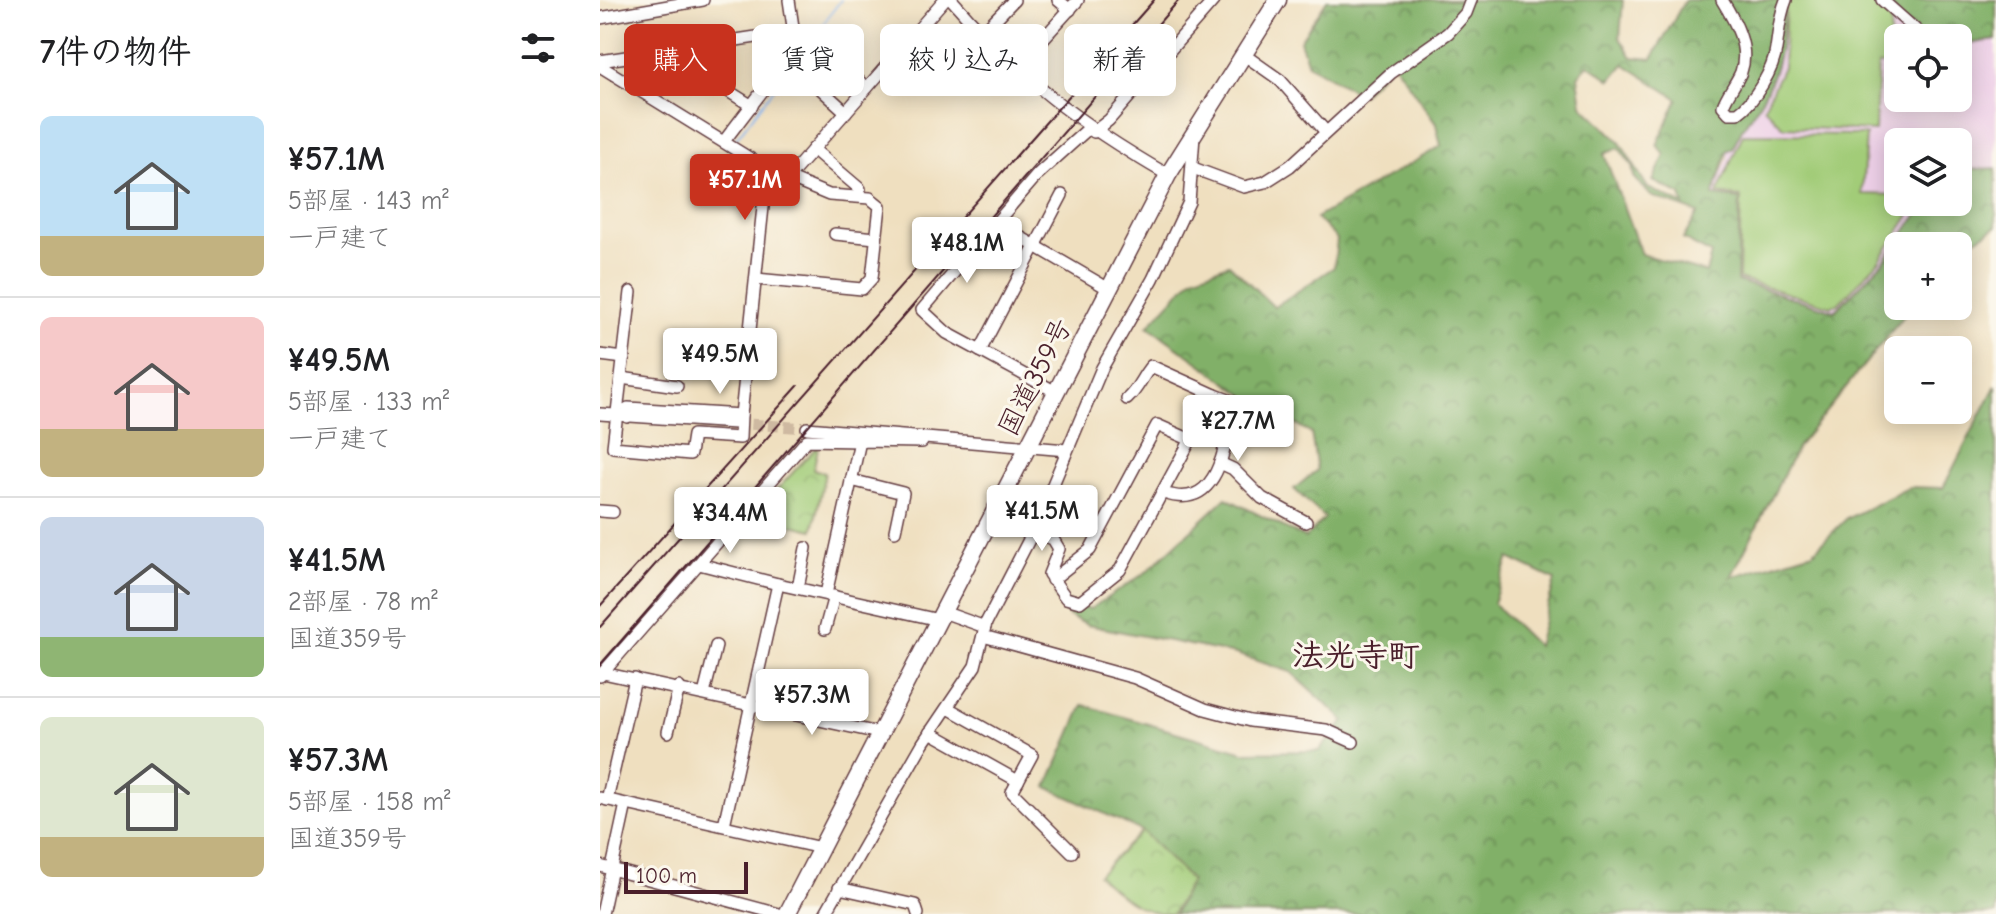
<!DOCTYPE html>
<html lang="ja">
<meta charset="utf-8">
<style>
:root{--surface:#fff;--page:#f6f6f6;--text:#202124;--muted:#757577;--line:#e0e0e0;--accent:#c8321e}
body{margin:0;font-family:"Comic Neue","Klee One",sans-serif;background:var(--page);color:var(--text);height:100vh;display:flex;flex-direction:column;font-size:30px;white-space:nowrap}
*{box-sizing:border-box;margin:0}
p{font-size:26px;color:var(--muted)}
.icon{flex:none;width:44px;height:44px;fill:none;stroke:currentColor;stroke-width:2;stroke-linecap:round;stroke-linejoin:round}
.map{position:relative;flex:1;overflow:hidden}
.side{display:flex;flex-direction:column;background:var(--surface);width:600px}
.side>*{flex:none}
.guide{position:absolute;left:24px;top:24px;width:760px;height:72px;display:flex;gap:16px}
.buttons{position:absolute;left:1284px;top:24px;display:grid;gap:16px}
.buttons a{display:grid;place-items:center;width:88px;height:88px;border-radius:12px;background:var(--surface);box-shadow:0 4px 20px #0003;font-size:40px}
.scale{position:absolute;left:24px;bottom:20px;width:124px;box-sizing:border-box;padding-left:8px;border:4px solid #4a1f2b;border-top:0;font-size:22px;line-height:28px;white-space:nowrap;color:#4a1f2b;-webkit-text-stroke:6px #fbf7ec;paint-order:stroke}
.price{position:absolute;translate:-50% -68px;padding:0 18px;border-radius:8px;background:#fff;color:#222;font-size:26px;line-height:52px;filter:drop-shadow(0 2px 4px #0008)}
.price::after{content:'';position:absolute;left:50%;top:48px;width:24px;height:18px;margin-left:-12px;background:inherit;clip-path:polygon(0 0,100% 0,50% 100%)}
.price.current{background:var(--accent);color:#fff}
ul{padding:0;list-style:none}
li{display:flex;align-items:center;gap:24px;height:200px;padding:0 40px}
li+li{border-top:2px solid var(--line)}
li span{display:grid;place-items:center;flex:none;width:224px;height:160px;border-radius:12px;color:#555}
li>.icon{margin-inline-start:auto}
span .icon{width:96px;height:96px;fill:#fffc;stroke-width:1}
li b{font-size:34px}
h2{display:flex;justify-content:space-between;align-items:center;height:96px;padding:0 40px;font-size:34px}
.pill{padding:0 28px;border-radius:12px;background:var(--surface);box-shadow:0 4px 20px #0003;font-size:28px;line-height:72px}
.pill.current{background:var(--accent);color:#fff}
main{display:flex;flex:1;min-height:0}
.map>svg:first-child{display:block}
</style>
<main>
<section class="side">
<h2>7件の物件<svg class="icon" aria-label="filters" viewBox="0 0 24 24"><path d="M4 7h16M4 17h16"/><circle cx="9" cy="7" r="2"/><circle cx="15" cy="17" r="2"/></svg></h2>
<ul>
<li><span style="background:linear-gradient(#bfe0f5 75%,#c2b280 0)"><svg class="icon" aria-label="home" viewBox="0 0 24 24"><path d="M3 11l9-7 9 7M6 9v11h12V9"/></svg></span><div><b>¥57.1M</b><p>5部屋 · 143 m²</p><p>一戸建て</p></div></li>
<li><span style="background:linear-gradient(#f6c9c9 70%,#c2b280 0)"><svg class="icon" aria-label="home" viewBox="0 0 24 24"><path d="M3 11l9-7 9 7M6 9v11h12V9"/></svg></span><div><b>¥49.5M</b><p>5部屋 · 133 m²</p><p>一戸建て</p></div></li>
<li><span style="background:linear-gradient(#c9d6e8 75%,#8fb573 0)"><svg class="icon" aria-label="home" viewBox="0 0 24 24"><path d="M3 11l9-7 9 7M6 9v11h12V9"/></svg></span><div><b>¥41.5M</b><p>2部屋 · 78 m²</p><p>国道359号</p></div></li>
<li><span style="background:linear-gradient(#dfe7d0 75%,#c2b280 0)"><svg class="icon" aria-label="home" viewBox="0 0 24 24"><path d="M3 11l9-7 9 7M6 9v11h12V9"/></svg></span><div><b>¥57.3M</b><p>5部屋 · 158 m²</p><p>国道359号</p></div></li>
</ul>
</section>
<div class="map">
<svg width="1396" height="914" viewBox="0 0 1396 914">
<defs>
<pattern id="forest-crowns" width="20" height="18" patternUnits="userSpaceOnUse" patternTransform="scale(2)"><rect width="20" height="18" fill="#81b068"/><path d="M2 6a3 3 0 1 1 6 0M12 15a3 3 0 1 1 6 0" fill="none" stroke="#6c8f56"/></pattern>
<pattern id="park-crowns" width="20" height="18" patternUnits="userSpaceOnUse" patternTransform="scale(2)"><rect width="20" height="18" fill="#a2cc78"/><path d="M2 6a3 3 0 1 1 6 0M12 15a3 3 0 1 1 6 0" fill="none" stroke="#8daf68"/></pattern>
</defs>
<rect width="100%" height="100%" fill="#fbf7ec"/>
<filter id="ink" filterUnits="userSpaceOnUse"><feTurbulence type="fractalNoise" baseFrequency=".0125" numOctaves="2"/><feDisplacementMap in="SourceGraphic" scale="16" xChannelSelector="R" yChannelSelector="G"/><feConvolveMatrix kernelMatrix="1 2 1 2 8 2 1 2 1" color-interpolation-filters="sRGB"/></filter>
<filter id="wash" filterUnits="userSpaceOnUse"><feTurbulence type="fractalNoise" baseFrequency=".006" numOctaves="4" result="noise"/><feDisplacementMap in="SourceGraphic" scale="32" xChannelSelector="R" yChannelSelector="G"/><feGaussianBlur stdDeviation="1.8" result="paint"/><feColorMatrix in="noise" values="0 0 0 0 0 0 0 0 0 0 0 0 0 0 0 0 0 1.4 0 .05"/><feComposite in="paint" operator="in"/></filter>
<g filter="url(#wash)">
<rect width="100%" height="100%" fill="#efdfbf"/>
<polygon fill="#eed0e8" points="1190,0 1273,0 1318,38 1298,38 1298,98 1358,98 1358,45 1396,40 1396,168 1358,170 1358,142 1298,142 1298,202 1327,202 1283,262 1236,311 1136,281 1140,200 1113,196 1128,158 1128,149 1133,149 1137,135 1161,100 1185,6"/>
<g fill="#a2cc78" stroke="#767652" stroke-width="2">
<polygon points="1191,0 1270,0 1291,18 1289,65 1278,65 1275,131 1183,127 1164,107 1183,67 1186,7"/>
<polygon points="1143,134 1266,135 1262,194 1298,195 1298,202 1319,202 1279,261 1238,304 1230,306 1139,279 1141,197 1117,194"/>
</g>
<g fill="url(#forest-crowns)" stroke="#66684a" stroke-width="2" fill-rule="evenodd">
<path d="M727,0h296l-3,38 12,19 20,2 33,-59h105l-5,6c-3,35 -6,62 -23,93 -10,18 -23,30 -29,50l-5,1 -15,46 27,3 -3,82 98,30 48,-49 44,-60h31v-32l38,-2v59l-38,23v-4h-60v60h14l-114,140 -67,131 82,-25 33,-33 64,-32 33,1 53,-103v529h-822l17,-33 -49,-50 -95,-44 36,-82 161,47 75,-1 26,-30 -54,-49 -55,-18 -149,-29 -18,-9 -13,-18 34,11 55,-36 81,-75 79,40 20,-20 -31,-29 23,-19 -6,-37 -67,-38 -96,-69 45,-49 36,-13 45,43 60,-40 3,-28 -21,-21 125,-72 -5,-22 -43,-62 -32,33 -53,-31 -8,-23zM988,64l23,16 13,-16 54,35 -21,46 8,10 -12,26 28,14 3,10 -36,-17 -29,-47 -37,-36 -4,-29zM1019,148l13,18 2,11 17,19 47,17 -15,26 28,15 -5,19 -65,-19 -37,-100zM909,558l46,22 -18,66 -44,-43z"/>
<polygon points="1273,0 1396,0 1396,40 1358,45 1358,38 1318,38"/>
</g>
<g fill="url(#park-crowns)" stroke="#767652" stroke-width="2">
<polygon points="219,444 213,470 225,473 213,530 153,516"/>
<path d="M542,831l49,50 -19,33c-32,0 -51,-17 -74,-39z"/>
</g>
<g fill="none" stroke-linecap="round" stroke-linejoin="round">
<g stroke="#85b5f0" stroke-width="2">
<polyline points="213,37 241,0"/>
<polyline points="135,140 209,42"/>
</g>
</g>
</g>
<g filter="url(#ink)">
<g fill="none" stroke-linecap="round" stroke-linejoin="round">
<polyline stroke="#ceb9a1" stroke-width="11" stroke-dasharray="11 5.5" stroke-linecap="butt" points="135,423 207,428"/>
<g stroke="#633c41" stroke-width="14">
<g id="minor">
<path d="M352,0c70,80 124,122 216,175"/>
<polyline points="458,0 470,10"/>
<path d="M1122,0c13,21 28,47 19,72 -5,12 -14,22 -18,34l6,7h9c16,-11 36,-44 38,-64 3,-18 3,-32 10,-49"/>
<polyline points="1282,0 1325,38"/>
<polyline points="0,18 103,0"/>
<polyline points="381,34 414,0"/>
<polyline points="214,42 267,88"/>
<polyline points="1358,46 1363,47"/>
<polyline points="70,51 77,59 152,106"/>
<polyline points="643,54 680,80 726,132"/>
<polyline points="0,61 195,31"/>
<polyline points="0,66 167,169 229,195 270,198 280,206 272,278 262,289 156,279"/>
<polyline points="415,70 478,0"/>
<polyline points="211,80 246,112"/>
<polyline points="494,132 509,120 614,0"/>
<polyline points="125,140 196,47 189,0"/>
<polyline points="213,149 260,189"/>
<polyline points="593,168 644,187 665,182 690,166 791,73 848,33 866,13 871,0"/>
<polyline points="188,178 344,0"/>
<polyline points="396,223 438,174 489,128"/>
<polyline points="235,234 276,238"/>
<polyline points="31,292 13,447 90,454 93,435 140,438 141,415"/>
<polyline points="380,351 462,195"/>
<polyline points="0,355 24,358"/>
<polyline points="21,378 77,386"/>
<polyline points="456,392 347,333 322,310 396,223 509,289"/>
<polyline points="0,414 135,423"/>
<polyline points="27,417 28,408 141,415 167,169"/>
<polyline points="207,428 467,450"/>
<polyline points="620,463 633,469 662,498 706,522"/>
<polyline points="251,480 303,493 295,531"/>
<path d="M564,493c57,20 61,-51 70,-91l-19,-7"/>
<polyline points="0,511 13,512"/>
<path d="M433,532l20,7 6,10 -10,25 17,24 14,4 40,-32 95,-175 -64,-29c-10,12 -12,22 -24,33"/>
<polyline points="99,564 178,584"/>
<polyline points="452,580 490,550 557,425 591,440"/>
<polyline points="198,588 206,548"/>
<polyline points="226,594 260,441 322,442"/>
<polyline points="343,612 385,627"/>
<polyline points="225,629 234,596"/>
<polyline points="383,636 535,678 605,709 650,721 726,730 753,742"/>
<polyline points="3,673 279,733"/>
<polyline points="0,676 207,440 260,441"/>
<polyline points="104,694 116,646"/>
<polyline points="348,708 432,755 412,792 472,852"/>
<polyline points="68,732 79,687"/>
<polyline points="330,732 418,781"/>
<polyline points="0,798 221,848"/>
<polyline points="7,800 35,679"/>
<polyline points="124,825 178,584 339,620"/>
<polyline points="0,866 179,914"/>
<polyline points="239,888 315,905 318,914"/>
<polyline points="2,914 26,804"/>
<polyline points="225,914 323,743 375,666 386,623 433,532 502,368 553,279 589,202 594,136"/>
</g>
</g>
<g stroke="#633c41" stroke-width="19">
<polyline id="highway" points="187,914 568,175 678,0"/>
</g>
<use href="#minor" stroke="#fff" stroke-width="11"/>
<use href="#highway" stroke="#fff" stroke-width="16"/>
<g stroke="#4a1f2b" stroke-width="2">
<polyline points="0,606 198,386"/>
<polyline points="0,627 554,0"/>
<polyline points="0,665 579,0"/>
</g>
</g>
</g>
<g text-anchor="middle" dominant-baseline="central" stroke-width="6" stroke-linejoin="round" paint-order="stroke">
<g font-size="28" fill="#4a1f2b" stroke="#fbf7ec">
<text transform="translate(435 377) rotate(-63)">国道359号</text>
</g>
<g font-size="32" font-weight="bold" fill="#4a1f2b" stroke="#fbf7ec">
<text x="756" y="655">法光寺町</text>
</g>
</g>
</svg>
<div class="buttons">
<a><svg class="icon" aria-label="locate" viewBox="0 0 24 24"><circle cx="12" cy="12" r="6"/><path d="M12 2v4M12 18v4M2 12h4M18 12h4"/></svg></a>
<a><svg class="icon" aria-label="layers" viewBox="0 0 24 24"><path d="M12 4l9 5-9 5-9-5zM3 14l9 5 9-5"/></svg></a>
<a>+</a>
<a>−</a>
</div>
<div class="scale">100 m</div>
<b class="price current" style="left:145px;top:222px">¥57.1M</b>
<b class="price" style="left:367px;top:285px">¥48.1M</b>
<b class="price" style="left:120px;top:396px">¥49.5M</b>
<b class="price" style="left:638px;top:463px">¥27.7M</b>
<b class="price" style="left:442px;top:553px">¥41.5M</b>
<b class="price" style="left:130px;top:555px">¥34.4M</b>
<b class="price" style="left:212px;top:737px">¥57.3M</b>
<div class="guide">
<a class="pill current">購入</a>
<a class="pill">賃貸</a>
<a class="pill">絞り込み</a>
<a class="pill">新着</a>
</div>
</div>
</main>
